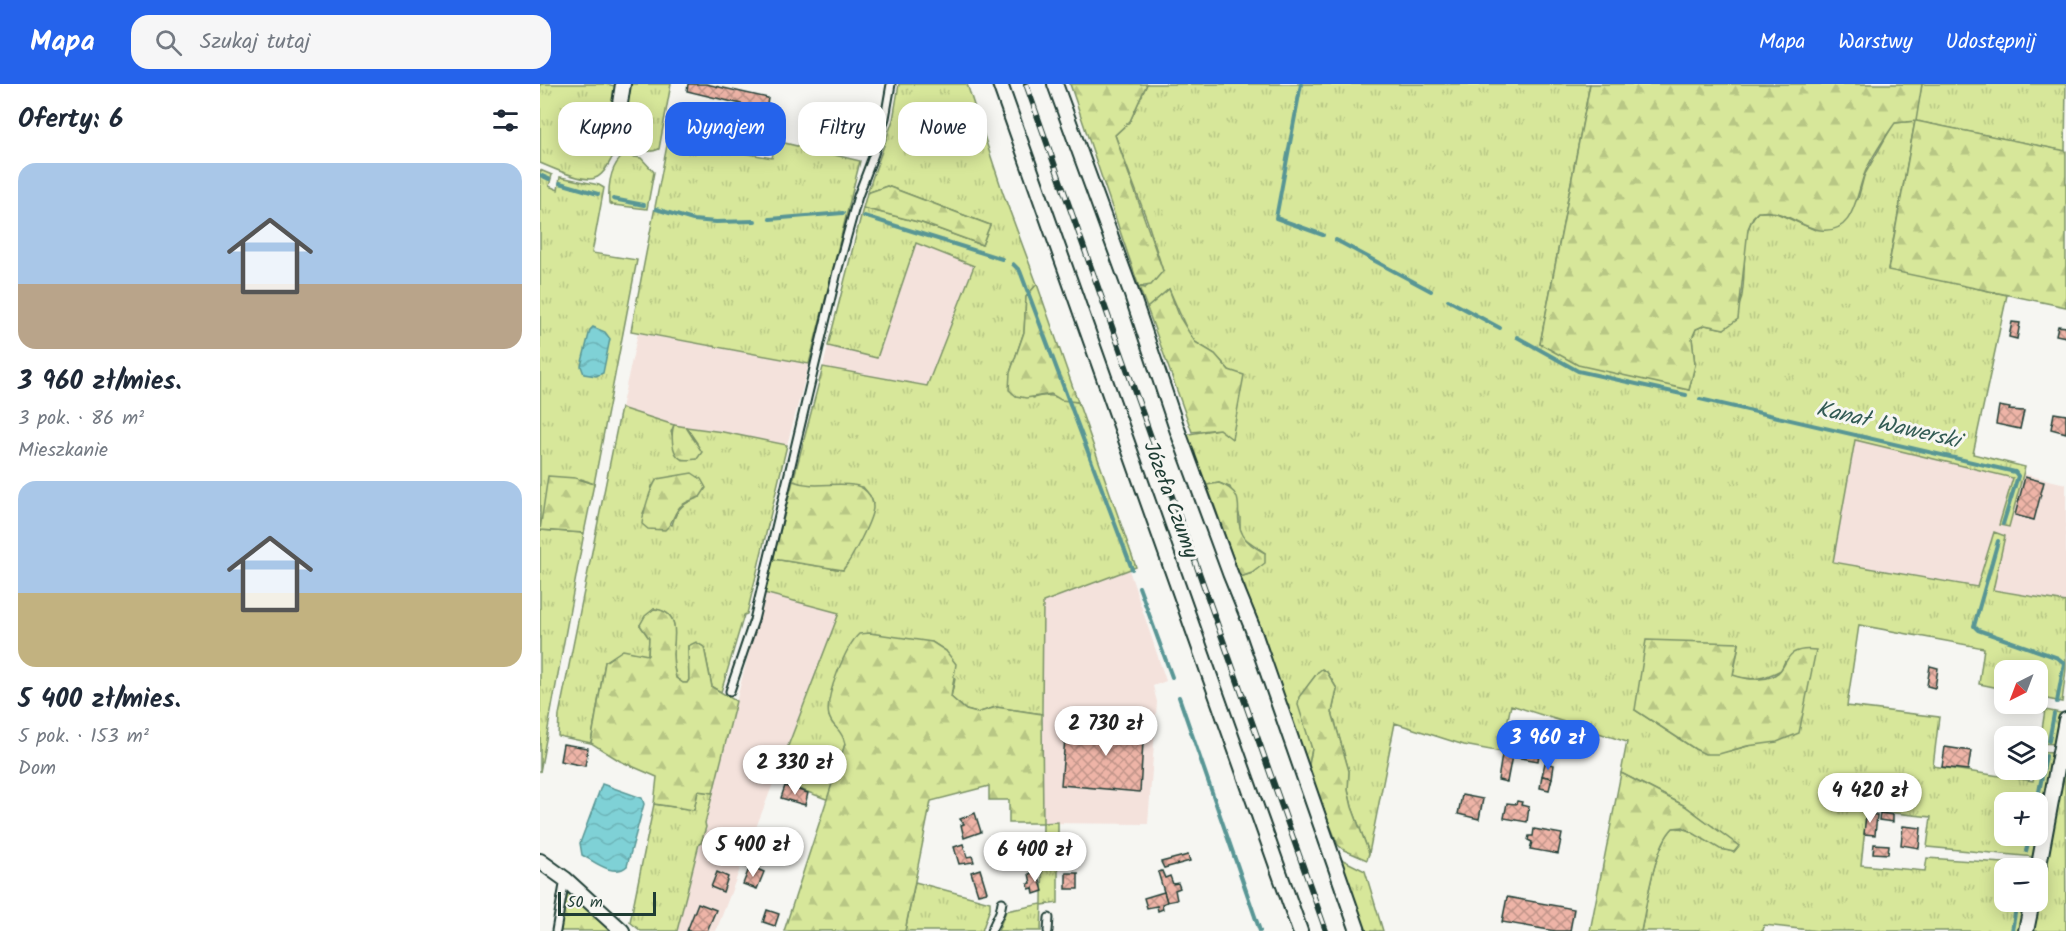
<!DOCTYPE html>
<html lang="pl">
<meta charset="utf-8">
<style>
:root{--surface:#fff;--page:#f6f6f7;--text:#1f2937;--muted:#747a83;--accent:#2563eb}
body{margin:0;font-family:Kalam,sans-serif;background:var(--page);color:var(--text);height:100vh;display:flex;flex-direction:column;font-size:22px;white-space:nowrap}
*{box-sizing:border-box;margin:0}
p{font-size:20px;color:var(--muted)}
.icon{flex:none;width:33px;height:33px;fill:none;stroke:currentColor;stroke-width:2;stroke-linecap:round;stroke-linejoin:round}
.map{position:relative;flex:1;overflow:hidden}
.details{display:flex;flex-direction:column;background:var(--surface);width:540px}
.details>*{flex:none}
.hud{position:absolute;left:18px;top:18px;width:570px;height:54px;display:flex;gap:12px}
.needle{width:39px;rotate:222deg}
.fabs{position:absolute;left:1454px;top:576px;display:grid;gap:12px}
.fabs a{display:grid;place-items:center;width:54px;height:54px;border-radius:12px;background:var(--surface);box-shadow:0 3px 15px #0003;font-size:30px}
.scale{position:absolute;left:18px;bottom:15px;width:98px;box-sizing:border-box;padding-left:6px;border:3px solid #1f3d34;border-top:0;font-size:16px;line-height:21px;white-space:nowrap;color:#1f3d34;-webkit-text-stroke:4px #f6f6f2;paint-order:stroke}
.price{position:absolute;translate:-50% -51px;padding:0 14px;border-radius:21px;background:#fff;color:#222;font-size:20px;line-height:39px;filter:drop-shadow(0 2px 3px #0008)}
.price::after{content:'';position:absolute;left:50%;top:36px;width:18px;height:14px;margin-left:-9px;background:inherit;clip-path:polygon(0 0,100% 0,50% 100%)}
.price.on{background:var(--accent);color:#fff}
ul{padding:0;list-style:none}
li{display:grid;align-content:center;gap:12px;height:318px;padding:0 18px}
li span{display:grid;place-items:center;height:186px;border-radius:18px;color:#555}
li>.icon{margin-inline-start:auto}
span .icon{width:108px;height:108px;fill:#fffc;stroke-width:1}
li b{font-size:26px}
h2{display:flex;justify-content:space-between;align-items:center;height:72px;padding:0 18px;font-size:26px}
.tag{padding:0 21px;border-radius:18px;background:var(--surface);box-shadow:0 3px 15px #0003;font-size:21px;line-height:54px}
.tag.on{background:var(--accent);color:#fff}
header{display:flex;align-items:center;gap:36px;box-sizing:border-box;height:84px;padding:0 30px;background:var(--accent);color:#fff}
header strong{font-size:28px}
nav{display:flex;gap:33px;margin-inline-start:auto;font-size:21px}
.search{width:420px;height:54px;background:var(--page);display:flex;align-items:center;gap:15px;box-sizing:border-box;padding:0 21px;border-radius:18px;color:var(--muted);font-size:22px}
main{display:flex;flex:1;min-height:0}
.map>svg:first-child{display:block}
</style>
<header>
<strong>Mapa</strong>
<div class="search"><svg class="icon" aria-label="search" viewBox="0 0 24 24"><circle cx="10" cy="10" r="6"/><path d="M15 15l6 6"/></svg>Szukaj tutaj</div>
<nav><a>Mapa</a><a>Warstwy</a><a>Udostępnij</a></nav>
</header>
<main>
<section class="details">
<h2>Oferty: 6<svg class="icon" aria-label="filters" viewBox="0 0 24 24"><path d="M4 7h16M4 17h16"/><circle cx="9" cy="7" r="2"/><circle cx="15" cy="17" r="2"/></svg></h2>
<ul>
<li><span style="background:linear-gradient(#a9c7e8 65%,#b9a48a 0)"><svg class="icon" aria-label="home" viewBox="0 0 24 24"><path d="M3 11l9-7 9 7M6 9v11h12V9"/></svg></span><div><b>3 960 zł/mies.</b><p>3 pok. · 86 m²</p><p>Mieszkanie</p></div></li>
<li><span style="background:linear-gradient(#a9c7e8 60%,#c2b280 0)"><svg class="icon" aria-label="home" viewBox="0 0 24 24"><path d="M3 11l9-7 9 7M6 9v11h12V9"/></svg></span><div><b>5 400 zł/mies.</b><p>5 pok. · 153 m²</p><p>Dom</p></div></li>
</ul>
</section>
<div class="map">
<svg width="1526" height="847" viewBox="0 0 1526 847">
<defs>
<pattern id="grass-tufts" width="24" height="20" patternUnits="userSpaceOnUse" patternTransform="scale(1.5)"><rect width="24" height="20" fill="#d7e79a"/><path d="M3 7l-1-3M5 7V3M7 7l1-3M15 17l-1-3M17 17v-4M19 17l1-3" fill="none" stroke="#b8c785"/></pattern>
<pattern id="forest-firs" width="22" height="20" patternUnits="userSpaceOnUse" patternTransform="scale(1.5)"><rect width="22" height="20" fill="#d7e79a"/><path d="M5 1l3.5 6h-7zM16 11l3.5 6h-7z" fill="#b8c785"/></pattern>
<pattern id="water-waves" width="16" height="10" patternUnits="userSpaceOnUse" patternTransform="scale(1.5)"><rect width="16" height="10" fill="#7fd1d6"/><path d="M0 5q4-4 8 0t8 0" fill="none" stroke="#6db4b8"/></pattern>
<pattern id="building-cross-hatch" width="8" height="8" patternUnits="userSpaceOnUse" patternTransform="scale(1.5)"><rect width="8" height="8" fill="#eeb4a7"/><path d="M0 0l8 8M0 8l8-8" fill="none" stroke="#c09489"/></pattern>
</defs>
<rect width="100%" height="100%" fill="#f6f6f2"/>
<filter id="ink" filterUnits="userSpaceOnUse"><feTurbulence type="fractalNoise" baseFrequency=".0167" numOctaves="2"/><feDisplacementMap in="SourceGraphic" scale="12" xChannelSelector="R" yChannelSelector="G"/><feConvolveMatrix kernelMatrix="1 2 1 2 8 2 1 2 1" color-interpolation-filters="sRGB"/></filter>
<g filter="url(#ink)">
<g fill="#f4e2dc">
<polygon points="376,158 434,181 387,303 283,283 288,262 337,273"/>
<polygon points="98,249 269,280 247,361 134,341 81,324"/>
<polygon points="1315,356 1473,394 1459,440 1469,443 1483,390 1526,400 1526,518 1453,506 1465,452 1454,448 1438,503 1293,479"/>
<polygon points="589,486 626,597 613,602 617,618 608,740 503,739 503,518"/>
<polygon points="224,509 299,529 176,847 137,847 159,759 166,743 165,739"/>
</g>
<g fill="url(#grass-tufts)" stroke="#7b9267" stroke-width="1.5" fill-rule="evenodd">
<path d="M0,0h65l11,2 -9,40 8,2c4,9 2,19 -2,28 -4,7 -9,19 -18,22 -11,5 -43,-10 -55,-15z"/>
<path d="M91,0h40l-12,65c-9,4 -14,3 -21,-4 -21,-21 -12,-35 -7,-61z"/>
<path d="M359,0h68l36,109 34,91 -11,13 -2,35 -14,41 23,25c18,-6 27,1 45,4l58,165 -93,35 -1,112 -46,-7 -19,6 -11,-3 -15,-13 4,-18 -9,-28 -14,-9 -99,45 -4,29 6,10 8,8 2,10 -16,56 -54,-20 64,-167 -75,-20 9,-34 70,11 30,-67 -3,-7 -7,-9 -59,-1 -11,-5 30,-114 104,19 47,-120 -58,-23 -39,115 -49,-12 35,-138 59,15 60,22 8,-20 -103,-39 -20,7 26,-73z"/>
<path d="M607,0h443l-50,260 149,46 6,-25 -3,-27 4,-9 9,-4 19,4c5,-9 15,-20 17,-29 7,-26 -3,-69 17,-88h16l41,18 43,-31 6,-23 30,-53 21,-2 7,-37h144l-1,67 -150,-30 -27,148 119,26 -34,159 52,13 -16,60 -10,-2 14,-47 -158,-38 -22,122 144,25 17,-55 11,4 -12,54 73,12v67l-4,33 -25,-5v-27h-33v19l-25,-5 5,-36 -125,-23 -12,81 92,11 -6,49 100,15 2,-11h2l1,-18 16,1 -19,104 -108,-10 4,-30 -64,-7 -6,55 64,6 2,-13 92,6 12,3v1h-27v34h20l-5,29h-201l-54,-6 -1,6h-122c6,-28 13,-84 32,-103 19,-2 38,19 60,24l5,-6 -53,-40 -64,-33 6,-31 -116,-37 -10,47 -37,-7 -69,-22 -26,130 -17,-46 -4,-17 1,-19 -17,-59 5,-23 -10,-17h-9l-19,26 13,51 -4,21 -50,-150 -18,-43 12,-4 13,-20 -22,-16 -3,-8v-12l-10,-30 -11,-4 -12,2 -24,-50 36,-6 13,9 -3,-68 -14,-16 -20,-12 -7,-10 -19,-43 -22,19 -8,-21 6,1 18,-17 -16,-51 -32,-85 15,-14zM1199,560l-6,32c19,5 31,3 48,-6l4,-9 -24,82c-22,4 -44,16 -66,6l-60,-39zM1464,718h33v34h-33z"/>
<polygon points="128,56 232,74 236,57 320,77 269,280 91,247"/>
<path d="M84,71l17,3 13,14 -7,37 -34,-4 -4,-2c-1,-17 1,-37 15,-48z"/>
<polygon points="0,86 12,91 9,102 18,106 20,93 59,101 64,104 52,169 97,176 54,400 41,395 0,443"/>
<path d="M81,324l53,17 -3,7 11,27h15v-16l-11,-16 37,5 64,13 -40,169 -3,1 -23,77 -9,-5 -8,-40 -16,-1 1,34 -2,3h-4l-7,-5c-2,-8 -3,-16 -3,-24 1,-19 8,-42 -19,-45l-14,16 9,13 -1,17 -43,7 -14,81 -33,-7 1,-21zM142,391l18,22c-16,6 -23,10 -28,28l-29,-12 6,-13 3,-14 10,-6z"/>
<polygon points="0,446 44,449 0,688"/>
<polygon points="1505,626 1521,629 1516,660 1500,659"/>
<polygon points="1525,673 1526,847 1494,847"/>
<polygon points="158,707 173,709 165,739 166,743 161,759 159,760 137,847 101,847 90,838 114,720 154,726"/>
<polygon points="518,738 518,819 502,821 501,847 458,847 466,827 502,820 503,739"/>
<polygon points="803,776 825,787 843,847 823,847 798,777"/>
<polygon points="375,798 450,818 450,824 442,847 365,847"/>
</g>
<g fill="url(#forest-firs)" stroke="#7b9267" stroke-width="1.5">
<polygon points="530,0 607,0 590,37 575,51 623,187 611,201 599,203"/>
<path d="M1050,0h332l-6,37 150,30v156l-178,-37 27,-149 -20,2c-11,16 -24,34 -31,52 -9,24 -10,59 -44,55 -17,-2 -31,-16 -48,-18 -4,-1 -9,0 -14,0l-5,5 -5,12 -10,90 -14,10 -19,-4 -9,4 -4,9 3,27 -6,25 -111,-25 -38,-21z"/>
<polygon points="347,102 450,141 442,161 382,139 323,124 327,109"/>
<polygon points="497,200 538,318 521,316 511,310 486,314 476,312 469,306 470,289 484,248 486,213"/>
<polygon points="629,205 640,234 655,258 675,270 689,286 704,291 692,355 679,345 652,348 607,224"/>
<path d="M134,341l12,2 16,25 -5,7c-4,0 -12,2 -16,0 -10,-5 -10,-26 -7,-34z"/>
<path d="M152,389l9,6 5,9 -6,9c-6,2 -13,4 -18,8 -9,7 -8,18 -17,25l-17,-1 -6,-5c1,-11 8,-35 15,-45z"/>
<polygon points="8,392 35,394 54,400 44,449 0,446"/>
<path d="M253,397c20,8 40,1 60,4 11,1 20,11 20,22 0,12 -22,53 -30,63l-70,-11z"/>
<path d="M679,399c32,12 12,31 24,52 4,8 14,14 22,18v10l-13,10 -12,4 -33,-92z"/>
<path d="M114,525c26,2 21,26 19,45 0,8 1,16 3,24l7,5h4l2,-3 -1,-34 8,-4 8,5 8,40 24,14 -23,92 -15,-2 -4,19 -40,-6 3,-27 -37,-16 -29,-18 14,-81 18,-12 25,5 1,-17 -9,-13 5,-9z"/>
<path d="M330,549l62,9 14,9 10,13 -5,33 15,13 11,3 19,-6 46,7 1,109h-34v-23h-20v-14l-58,15 -26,130h-121l61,-187c-3,-16 -13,-16 -16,-28 -5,-18 17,-70 30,-82z"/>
<path d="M1106,556l93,3 -6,32c14,5 40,8 49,-7 4,-5 5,-11 11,-15 7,-4 15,-4 23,-3l-17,83 -22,9 -30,4 -28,8h-14l-10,-5 -60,-39z"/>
<polygon points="782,585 787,588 797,605 792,628 809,687 808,706 812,723 829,769 827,776 804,766 798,761 768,686 772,665 758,621 759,613 778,588"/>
<path d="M1081,689l64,33 54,40 -5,6 -14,-3 -37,-22 -10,1c-19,19 -26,75 -32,103h-51z"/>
<polygon points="29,804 71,847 20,847"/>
</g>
<g fill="url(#water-waves)" stroke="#599695" stroke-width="1.5">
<polygon points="53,243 65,248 70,255 63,289 56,292 44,290 41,282 50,246"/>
<path d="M62,700l40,14 2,6 -17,62c-13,12 -32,-4 -45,-11l-2,-12z"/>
</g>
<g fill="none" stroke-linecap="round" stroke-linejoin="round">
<g stroke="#599695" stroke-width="4">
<polyline points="761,0 736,134 783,151"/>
<polyline points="0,91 9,95"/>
<polyline points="20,99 58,110"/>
<polyline points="73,115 104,121"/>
<polyline points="116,125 153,136 176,138 215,137"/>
<polyline points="324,132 462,175"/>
<polyline points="230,135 303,129"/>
<polyline points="796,156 891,207"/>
<polyline points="473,180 480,187 592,485"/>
<polyline points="908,216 960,244"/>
<polyline points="977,253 1038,287 1146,311"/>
<polyline points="1160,315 1475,388 1478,392 1463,440"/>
<polyline points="1458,457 1434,542 1438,546 1518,574 1524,579 1517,618"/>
<polyline points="599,503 632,593"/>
<polyline points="639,613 720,847"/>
<polyline points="1509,657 1514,630"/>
<polyline points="1497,718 1506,672"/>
<polyline points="1486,767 1490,752"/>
<polyline points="1482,784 1483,784"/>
<polyline points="1472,847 1477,818"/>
</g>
</g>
<g fill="url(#building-cross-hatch)" stroke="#1f3d34" stroke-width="1.5">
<polygon points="148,0 166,0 228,14 226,26 147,7"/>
<polygon points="1472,238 1480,239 1477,255 1469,253"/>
<polygon points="1518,242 1526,243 1526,253 1516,251"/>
<polygon points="1459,322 1470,324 1469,326 1484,327 1480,345 1456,340"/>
<polygon points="1514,329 1526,331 1526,349 1511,345"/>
<polygon points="1485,393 1504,398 1494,436 1475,431"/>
<polygon points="1390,582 1398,584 1395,604 1387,602"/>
<polygon points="557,632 597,636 604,641 600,708 521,701 525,654 554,656"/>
<polygon points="966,658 1000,663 998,677 964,671"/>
<polygon points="23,660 48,664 45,682 20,677"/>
<polygon points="1405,663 1431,667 1428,686 1402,683"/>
<polygon points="962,671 972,672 967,698 958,696"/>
<polygon points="1005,679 1014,681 1012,694 1002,692"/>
<polygon points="1002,692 1012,694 1009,706 1000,704"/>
<polygon points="245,702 268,709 265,721 241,714"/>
<polygon points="922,711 943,715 939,735 918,730"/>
<polygon points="977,717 982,718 981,721 989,723 987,738 964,734 967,719 976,720"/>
<polygon points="435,729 441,748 424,754 421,741 424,740 420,735"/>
<polygon points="1340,729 1353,731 1353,738 1339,736"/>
<polygon points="1326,730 1337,731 1335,751 1324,750"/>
<polygon points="1363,742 1381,744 1379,764 1361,761"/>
<polygon points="994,745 1022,750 1018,770 990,765 992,758 988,756 989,752 993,752"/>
<polygon points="189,749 203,755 193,782 178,776"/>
<polygon points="423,760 427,773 432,772 434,778 419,780 414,763"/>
<polygon points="1334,760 1349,761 1348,770 1333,769"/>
<polygon points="648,771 650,777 624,784 621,778"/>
<polygon points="210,782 224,788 217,805 203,800"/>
<polygon points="440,785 447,808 438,810 431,788"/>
<polygon points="497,787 503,807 494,810 493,804 489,805 488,800 491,799 489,790"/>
<polygon points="622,787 625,794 630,792 633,800 638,799 640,804 635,806 637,816 627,818 618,788"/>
<polygon points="177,788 188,793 183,808 171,803"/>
<rect x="526" y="789" width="12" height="16"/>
<polygon points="624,808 627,818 622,820 623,825 618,827 617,822 607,824 604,814"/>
<polygon points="967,813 1034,825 1030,847 1015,847 962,838"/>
<polygon points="158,819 176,826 167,847 147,847"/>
<polygon points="227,826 239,830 235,842 223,838"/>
</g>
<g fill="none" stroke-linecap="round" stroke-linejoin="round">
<g stroke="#1f3d34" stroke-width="11">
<g id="lane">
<polyline points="190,607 214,536 297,188 318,112 334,70 345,34 351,0"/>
<polyline points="16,847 25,795"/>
<polyline points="451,847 460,828 462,818"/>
<polyline points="508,847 509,834"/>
</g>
</g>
<g stroke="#1f3d34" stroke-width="18">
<g id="street">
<polyline points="460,0 760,847"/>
<polyline points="515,0 591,208 637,345 690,489 712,543 818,847"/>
<polyline points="77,39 83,0"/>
<polyline points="0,777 25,795 82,847"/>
<polyline points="1497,792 1526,636"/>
<polyline points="1486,847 1492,818"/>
</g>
</g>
<use href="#lane" stroke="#f6f6f2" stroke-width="7"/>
<use href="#street" stroke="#f6f6f2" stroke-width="14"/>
<g stroke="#1f3d34" stroke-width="6">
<polyline id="rail" points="486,0 786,847"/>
</g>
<use href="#rail" stroke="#f6f6f2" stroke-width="4" stroke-dasharray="11" stroke-linecap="butt"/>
</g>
</g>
<g text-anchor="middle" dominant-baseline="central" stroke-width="6" stroke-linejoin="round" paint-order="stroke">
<g font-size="21" fill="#1f3d34" stroke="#f6f6f2">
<text transform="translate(630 416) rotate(70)">Józefa Czumy</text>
</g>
<g font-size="22" font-style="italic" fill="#325b54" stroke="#f6f6f2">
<text transform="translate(1348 342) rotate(13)">Kanał Wawerski</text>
</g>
</g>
</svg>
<div class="fabs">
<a><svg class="needle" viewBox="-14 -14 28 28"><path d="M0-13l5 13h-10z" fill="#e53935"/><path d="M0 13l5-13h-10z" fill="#747a83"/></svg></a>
<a><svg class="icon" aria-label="layers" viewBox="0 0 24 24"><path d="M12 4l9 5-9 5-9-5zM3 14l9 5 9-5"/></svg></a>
<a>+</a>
<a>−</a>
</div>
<div class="scale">50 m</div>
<b class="price" style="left:566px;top:673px">2 730 zł</b>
<b class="price on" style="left:1008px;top:687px">3 960 zł</b>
<b class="price" style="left:255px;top:712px">2 330 zł</b>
<b class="price" style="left:1330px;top:740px">4 420 zł</b>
<b class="price" style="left:213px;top:794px">5 400 zł</b>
<b class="price" style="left:495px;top:799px">6 400 zł</b>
<div class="hud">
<a class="tag">Kupno</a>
<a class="tag on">Wynajem</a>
<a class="tag">Filtry</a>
<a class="tag">Nowe</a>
</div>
</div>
</main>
